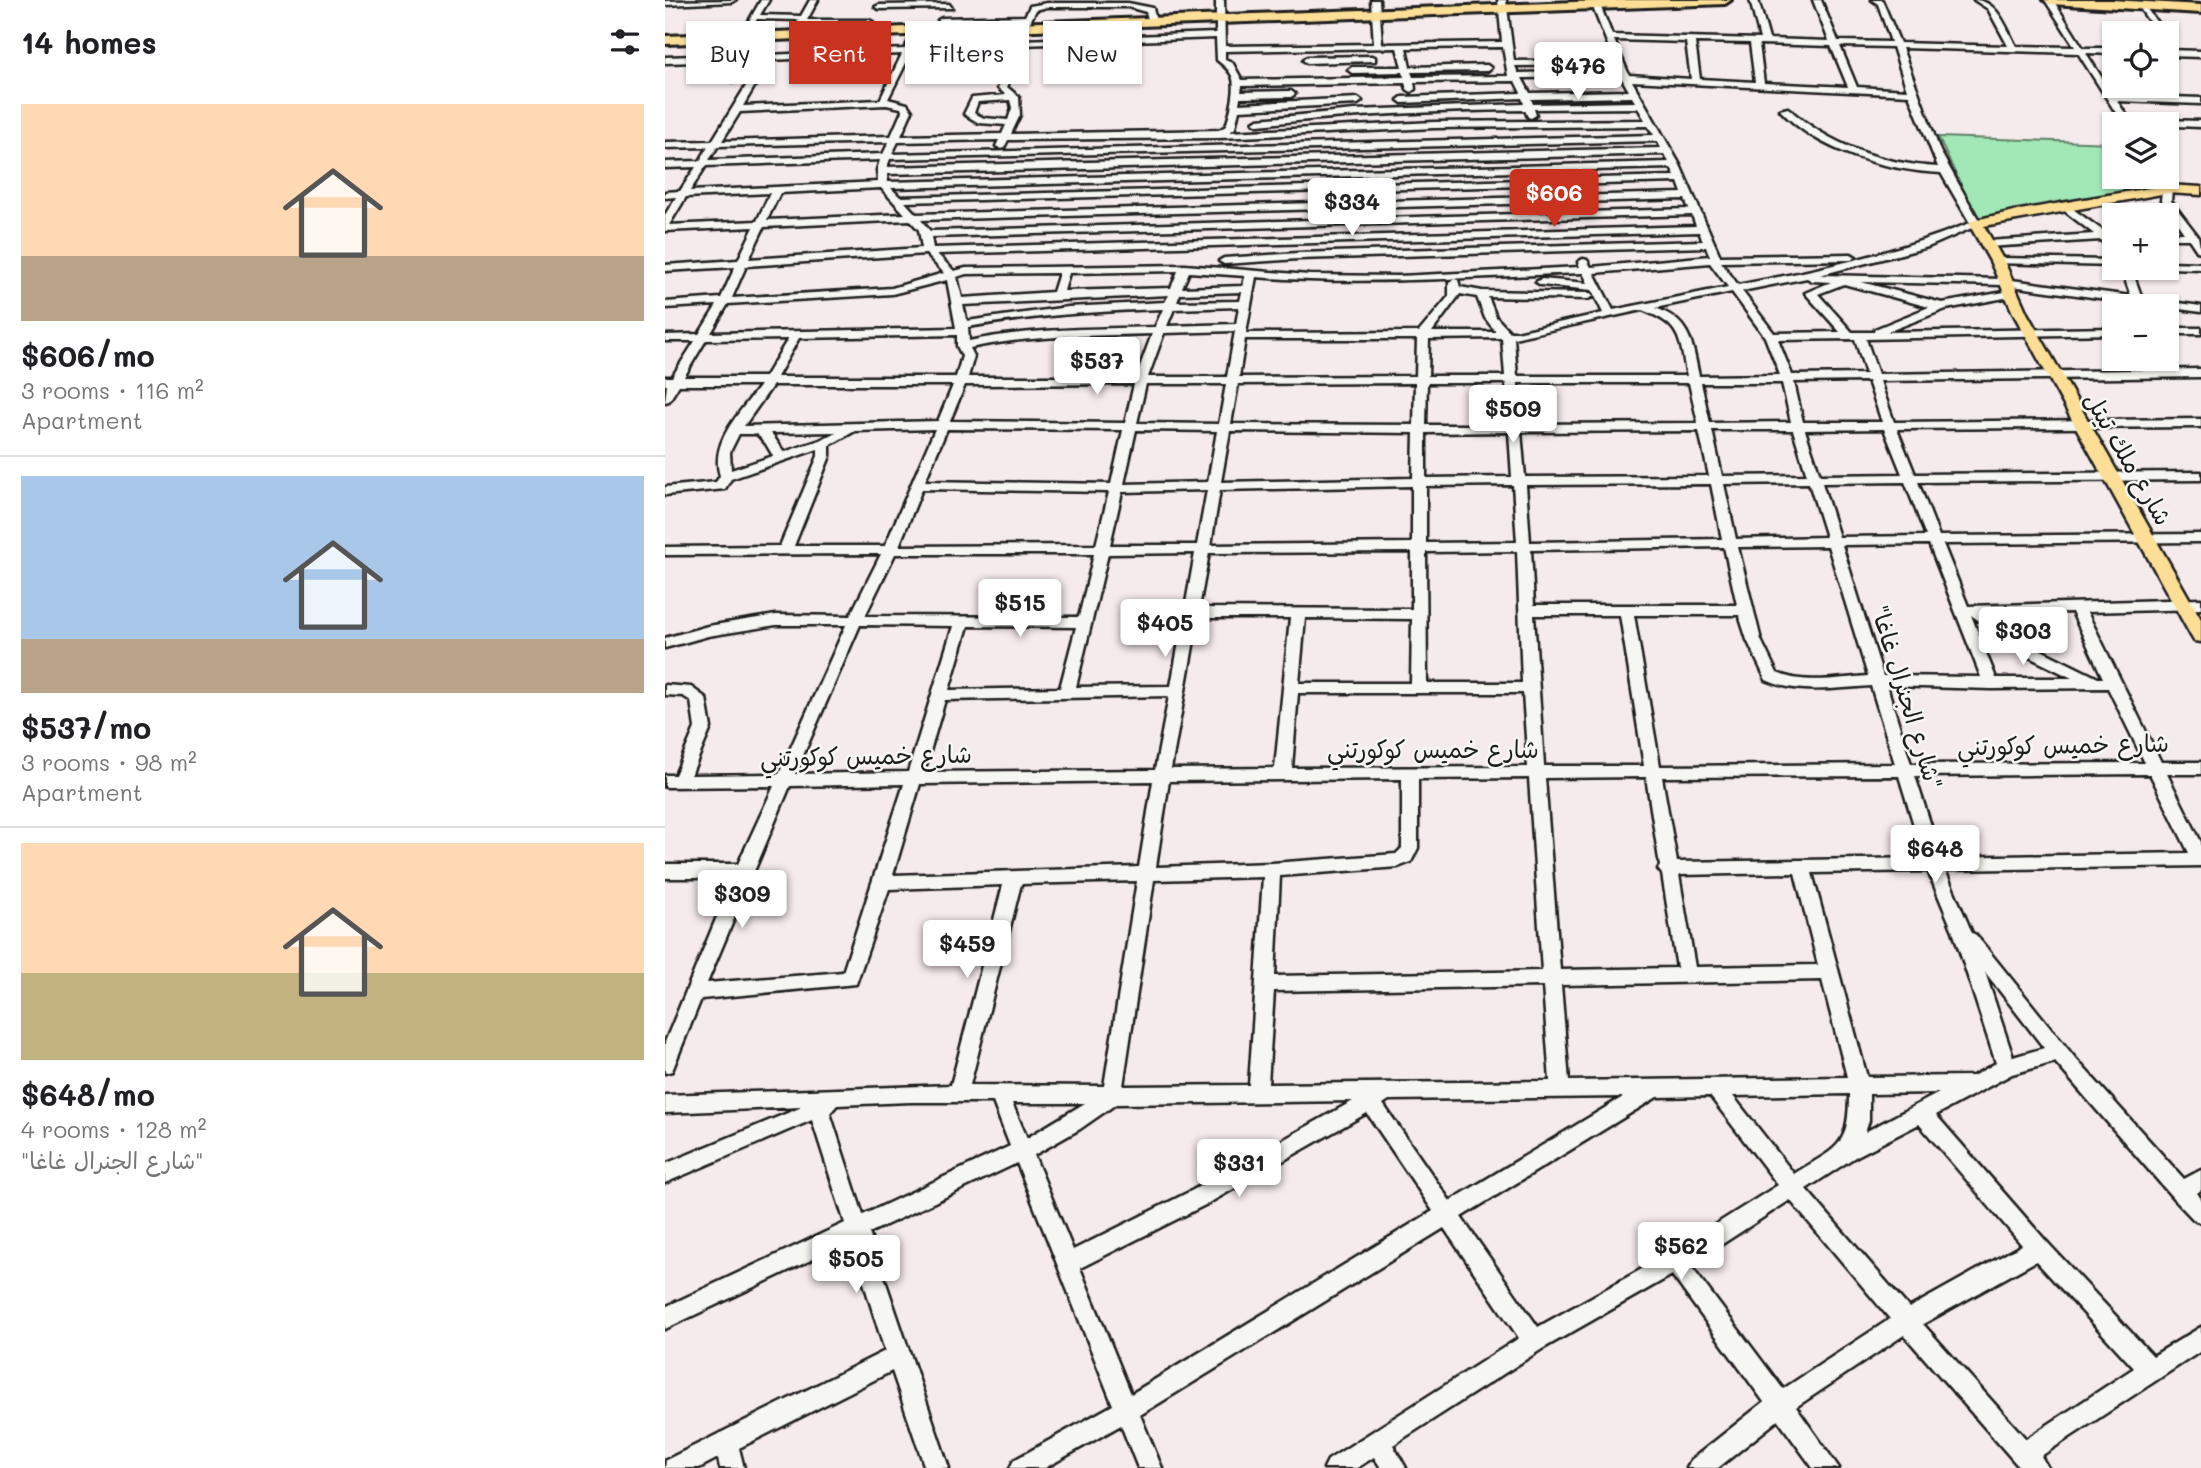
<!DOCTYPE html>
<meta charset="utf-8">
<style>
:root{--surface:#fff;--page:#f6f6f6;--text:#202124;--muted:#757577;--line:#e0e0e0;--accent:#c8321e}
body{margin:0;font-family:Mali,"Playpen Sans Arabic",sans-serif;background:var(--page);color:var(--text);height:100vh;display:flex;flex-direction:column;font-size:26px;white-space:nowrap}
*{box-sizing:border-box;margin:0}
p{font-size:23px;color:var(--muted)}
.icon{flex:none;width:38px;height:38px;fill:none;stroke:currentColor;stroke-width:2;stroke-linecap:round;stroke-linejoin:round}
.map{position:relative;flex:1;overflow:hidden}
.side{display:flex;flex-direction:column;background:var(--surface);width:665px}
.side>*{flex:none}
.guide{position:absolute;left:21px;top:21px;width:665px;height:63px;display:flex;gap:14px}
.fabs{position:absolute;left:1437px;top:21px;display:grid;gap:14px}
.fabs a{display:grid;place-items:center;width:77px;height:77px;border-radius:0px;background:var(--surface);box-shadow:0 2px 5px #0004;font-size:35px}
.price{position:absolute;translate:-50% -60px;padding:0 16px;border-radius:7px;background:#fff;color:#222;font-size:23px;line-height:46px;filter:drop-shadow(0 2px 4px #0008)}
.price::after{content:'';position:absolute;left:50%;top:42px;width:21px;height:16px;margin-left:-10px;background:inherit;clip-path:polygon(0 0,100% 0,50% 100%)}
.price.on{background:var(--accent);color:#fff}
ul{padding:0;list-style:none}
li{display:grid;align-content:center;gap:14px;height:371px;padding:0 21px}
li+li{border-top:2px solid var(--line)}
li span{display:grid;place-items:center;height:217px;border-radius:0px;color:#555}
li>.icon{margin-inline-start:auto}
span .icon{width:126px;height:126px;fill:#fffc;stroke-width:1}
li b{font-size:30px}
h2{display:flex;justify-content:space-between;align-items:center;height:84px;padding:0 21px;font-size:30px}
.chip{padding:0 24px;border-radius:0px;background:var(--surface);box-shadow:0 2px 5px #0004;font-size:24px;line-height:63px}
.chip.on{background:var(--accent);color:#fff}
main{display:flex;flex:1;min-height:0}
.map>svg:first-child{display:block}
</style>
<main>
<section class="side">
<h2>14 homes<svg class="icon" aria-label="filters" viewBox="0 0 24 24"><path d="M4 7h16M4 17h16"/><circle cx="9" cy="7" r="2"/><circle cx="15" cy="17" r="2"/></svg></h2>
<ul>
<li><span style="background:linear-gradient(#ffd9b3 70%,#b9a48a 0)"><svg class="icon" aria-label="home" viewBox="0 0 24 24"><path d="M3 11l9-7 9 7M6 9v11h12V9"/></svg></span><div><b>$606/mo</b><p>3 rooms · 116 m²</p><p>Apartment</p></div></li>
<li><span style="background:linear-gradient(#a9c7e8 75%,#b9a48a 0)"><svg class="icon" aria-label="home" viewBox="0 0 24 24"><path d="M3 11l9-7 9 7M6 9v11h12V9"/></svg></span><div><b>$537/mo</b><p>3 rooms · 98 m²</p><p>Apartment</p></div></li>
<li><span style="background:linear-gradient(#ffd9b3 60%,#c2b280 0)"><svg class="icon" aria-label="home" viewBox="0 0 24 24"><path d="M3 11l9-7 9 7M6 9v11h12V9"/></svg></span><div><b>$648/mo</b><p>4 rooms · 128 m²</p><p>&quot;شارع الجنرال غاغا&quot;</p></div></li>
</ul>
</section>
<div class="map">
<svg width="1536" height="1468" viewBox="0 0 1536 1468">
<rect width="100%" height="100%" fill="#f5eaec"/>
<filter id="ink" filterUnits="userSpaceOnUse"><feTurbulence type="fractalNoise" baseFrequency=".0143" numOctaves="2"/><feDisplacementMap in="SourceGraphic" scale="14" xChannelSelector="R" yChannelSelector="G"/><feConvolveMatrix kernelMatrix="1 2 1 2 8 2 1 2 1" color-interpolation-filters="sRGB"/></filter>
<g filter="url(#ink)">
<polygon fill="#a1e8b6" stroke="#5e8269" stroke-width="2" points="1273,137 1449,143 1449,177 1487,177 1495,189 1312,219"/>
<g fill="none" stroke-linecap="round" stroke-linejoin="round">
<g stroke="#1c1c1c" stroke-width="5">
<g id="minor">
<polygon points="71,0 67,2 0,5 0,1"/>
<polygon points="96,0 104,0 95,15 136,16 145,0 153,0 142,20 204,20 208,22 204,24 135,27 131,25 134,20 92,19 79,40 73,40"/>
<path d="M551,0h8l1,46 149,-2 -3,-44h8l3,44 120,-2 -4,-42h8l8,61 100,-1 -22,-55 4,-2 4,2 12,30 148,4 -10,-39h8l11,39 60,2 -16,-41h8l17,41 53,1 -13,-38 -6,-4h10l18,43 108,3 -20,-37 -14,-9c24,0 32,28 42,46l59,1 -30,-47h8l30,48h31v6l-28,-1 27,42 88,3v6l-84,-3 12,18 72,2v6l-78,-3 -45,-71 -176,-5 38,103 41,73 -53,23 -108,28 184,4 127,17 -10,-28h10l11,30 59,8v6l-197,-27 -143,-3 81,21 68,-12 6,3 -6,3 -64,12 -59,23 227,-4v6l-248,5 12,35 323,-5v8l-321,4 14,41 307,-3v8l-304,2 18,45 286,-2v8l-283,2 21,54 262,-2v8l-258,2 25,62 233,-7v10l-114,3 74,150h40v12h-34l34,68v24l-256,4 27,63 4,2 99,123 109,121 17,-9v20l-4,3 4,5v25l-7,-3 -20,-21 -119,-137 -43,12 -76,41 110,126 107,115 48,-29v24l-160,105 7,12h-28l-116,-133 -108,72 43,61h-26l-35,-48 -60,48h-31l4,-8 73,-58 -92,-127 -130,74 -149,96 13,23h-25l-7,-11 -17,11h-33l4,-8 191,-122 -75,-110 -304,187 22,53h-24l-17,-43 -76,43h-35l4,-8 99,-55 -96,-242 -148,70 80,235h-24l-33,-97 -153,77 5,20h-24l-2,-10 -19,10h-34l1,-8 219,-109 -34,-110 -186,88v-22l180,-84 -33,-103 -147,63v-19l137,-57 -137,6v-18l286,-10 52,-200 -114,4 -33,95 -155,15 -29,72 -7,2v-31l68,-164h-68v-14h73l36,-78 -109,1v-12h10l20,-47 -4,-27 -8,-5 -18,-1v-10l26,2 15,11 5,30 -20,47 88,-1 67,-149h-70l-68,11 -43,12v-10l43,-12 68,-11 74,1 31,-62 -216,1v-8l115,-1 38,-90v-7l-87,30 -6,10 -60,6v-8l51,-5 4,-6c-11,-35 22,-65 40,-91h-81l-10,16 -4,1 2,-17h-2v-8h7l23,-36h-30v-6l34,-1 18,-29 -52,3v-6l56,-4 14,-31 -70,4v-6l73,-5 16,-33 -89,4v-16l11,-18 -11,1v-6l15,-1 16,-24 -31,1v-6l35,-1 8,-14 -43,1v-6l47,-1 50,-81 -97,3v-6l89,-3 7,-17 4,-2 4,2 -7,14 5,4 138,-6 4,-9 18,-12 4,2 -1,2 -15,12 301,-11zM551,38l1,22c6,5 11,8 15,16 5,11 -2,39 -6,50l-7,4 -208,4 9,-19 -1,-18 -12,-10 6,-14 -4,-3 -4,3 -7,15 8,7 -34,3 -8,16 15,9 27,2 -4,9 -101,2 11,-25 -5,-7 -19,-5 25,-50zM949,40l72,2 5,37 -62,-4zM1030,42l55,1 5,39 -55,-3zM1094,44l72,2 17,41 -84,-4zM1175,46l53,1 14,43 -50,-3zM838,47l5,29 -95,1 -2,-5 76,-1 4,-3 -4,-3 -77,2 -4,-19zM732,48l5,19h-50l-4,3 4,3 51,-1 1,5 -162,3 -10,-18 -7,-3v-8zM237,54l-22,46 -137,6 27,-46zM951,65l3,6 -101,2 -3,-7zM956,77l8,14 -99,2 -8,-15zM850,81l6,12 -119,4 -4,3 4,3 120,-5 2,6 -170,6 -96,9 -5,3 5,3c89,-10 178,-14 267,-15l3,7 3,1 5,-3 -2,-6 104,-1 7,12 -211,2 -204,10 5,-4 4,-18 119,-6 4,-3 -4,-3 -119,6 1,-6 51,-1 4,-3 -4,-3 -50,1 1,-6 163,-3 2,6 4,3 4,-3 -1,-7zM967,81l277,14 29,72c-55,-3 -109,-22 -150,-59l-8,2c39,42 105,60 161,63l29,50c-75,30 -153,47 -232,62l-17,-23 130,-2 5,-3 -5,-3 -131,2 -40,-91zM967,97l3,5 -102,2 -2,-5zM345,100l2,8 -4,12 -24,-2 -10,-5 4,-11zM221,105l15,3 1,3 -11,25 -169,5 18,-29zM983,126l6,9 -762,19 6,-12 101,-2 -3,6 5,3 3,-1 4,-8 211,-2 215,-10zM992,141l4,7 -774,19 3,-8zM224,142l-6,12 -174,6 9,-14zM999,154l5,8 -781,20 -1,-8zM215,160l-3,10 1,12 -188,9 16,-25zM1006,168l4,8 -775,21 -9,-9zM1013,182l4,11 -766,21 -11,-12zM216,188l24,26 -138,6 13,-27zM105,193l-13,28 -88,4 17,-28zM1020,199l4,10 -759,22 -9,-11zM1027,215l4,11 -763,22 -2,-11zM245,220l9,10 3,18 -173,11 15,-32zM1034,232l4,9 -405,12 -74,5 -5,3 5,3 74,-5 408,-12 4,9 -119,11 -4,-7 -4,-1 -5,3 2,5 -181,9 -90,-1 -124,-10 -219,3 -12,3 -17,-17zM261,254l18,19 -52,15 -160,10 14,-32zM1045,263l18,24 -115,23 -19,-37zM513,271l-7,17 -107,3 5,-18zM524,272l56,4 -2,10 -61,2zM394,273l-6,19 -91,6 -5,-21 9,-3zM918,273l5,10 -47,-4 -5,3 5,3 51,5 11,23 -86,19h-7l-14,-15 -8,-20 100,2 6,-3 -6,-3 -106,-2 -22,-4 -2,-7 -4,-1 -5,3v14l-30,36 -173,1 10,-56c109,9 218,0 327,-4zM1142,278l5,3 19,1 -26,11 35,39 -66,1 -32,-42zM282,280l9,48 -245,5 17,-29 164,-10zM1179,284l85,23 -54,22 -1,3h-22l-34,-38zM577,292l-2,9 -63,1 3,-8zM1067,292l33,45 15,38 -81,1c-7,-34 -9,-56 -44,-68zM795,294l17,3 8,21 11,14h-64zM504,295l-4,7 -97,5 -101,14 -4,-16zM574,307l-3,17 -69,2 7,-17zM498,309l-8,18c-62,2 -126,1 -186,14l-1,-14c64,-11 129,-16 195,-18zM977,310c40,15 37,27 45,66h-170l-3,-38zM570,331l-8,46h-79l16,-44zM487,334l-16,43h-168l6,-21 -4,-8c59,-13 122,-12 182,-14zM292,335v11l5,10 -6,21h-179l22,-39zM837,338l3,38h-77l1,-37zM123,339l-23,38h-81l22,-37zM580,339h172l-1,37 -177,1zM1190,339l11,35 -74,1 -14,-35zM1203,381l14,41h-79l-9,-40zM750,383l-1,42 -183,-1 7,-40zM762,383h79l2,42h-82zM853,383h171l9,40 -177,1zM1036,383h81l9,39 -81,1zM469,384l-9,39 -175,-2 15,-36zM481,384h80l-7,40 -82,-1zM108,385h180l-15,36 -194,5zM270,429l-50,117h-91l36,-90v-11l25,-14zM282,429l176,1 -12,54 -186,-3zM1219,429l18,45 -82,1 -15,-45zM471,430l81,1 -9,51 -84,2zM1047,430h81l14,45 -85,1zM565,431l184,2 -1,45 -192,4zM1034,431l10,45 -184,1 -4,-45zM171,432l-16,8 -36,12 -13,-19zM844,432l3,45 -86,1v-45zM74,434h18l9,10 7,12 -42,14 -1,-18zM1240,482l21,54 -87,1 -17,-54zM1144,483l17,54 -90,2 -12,-55zM1046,484l11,55 -192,3 -4,-57zM848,485l4,57 -91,1v-57zM747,486v57l-201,2 9,-55zM257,489l187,3 -13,53 -197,1zM542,490l-10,55h-87l12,-53zM1264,544l52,133 -98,-1 -41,-131zM1163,546l40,130c-29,2 -64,9 -91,-3l-16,-33 -23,-93zM1059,547l13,58h-203l-3,-55zM852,551l5,132h-95l-1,-131zM747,552v57l-213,-1 10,-55zM530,553l-24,133 -95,1 32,-133zM230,554h199l-15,63 -214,-1zM1407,612l31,66h-5l-59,-29 -48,-34zM869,615h86l24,151h-100zM969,615h105l8,25 19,40c33,15 70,8 105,6l24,78 -235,2zM1306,615l58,42 43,21h-76zM533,618h92l-15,150 -104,1zM640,618l107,1 -1,64h-112zM195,625l93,1 -45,146 -113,2zM303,626l108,1 -16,61 -111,2zM1222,686l104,3 117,-1 37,75 -234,1zM633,693h225l5,74 -236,1zM504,696l-14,74 -231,2 21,-72zM1485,774l39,79 -248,4 -26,-81zM1234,776l25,82 -247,4 -15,-85zM981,777l14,89 -2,3 4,5 15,94 -117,2 -15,-192zM864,778l13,193 -267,5 5,-100 118,-9 13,-5 7,-14v-69zM737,779v69l-6,6 -124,9 -116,4 13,-86zM488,781l-14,86 -246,8 27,-91zM239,784l-61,188 -136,11 83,-197zM1263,871l25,60 43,132 -23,13 -106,1 -55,-204zM1130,873l23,92 -123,2 -16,-92zM598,877l-14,208 -126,1 31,-206zM472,881l-33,205 -134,-1 51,-201zM1320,972l59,76 -31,9zM1157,980l25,97 -278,4 -8,-96zM878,986l7,95 -282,3 6,-93zM1274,1093l-74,39 4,-11v-27zM1184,1094c0,55 -12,53 -55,80l-61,-78zM1045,1096l68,89 -111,70 -129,72 -77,-110 196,-120zM958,1097l-173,104 -67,-97 6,-4zM688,1101l-160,89 -120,60 -39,-95 46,-26 36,-25zM245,1102h83l17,44 -147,69 -33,-102 7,-8zM347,1103h73l-58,35zM702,1113l66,98 -302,183 -51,-126 127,-64zM1254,1124l103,121 -113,63 -103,-119 49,-32zM1125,1200l100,119 -107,70 -93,-124zM1371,1261l98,107 -108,71 -103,-115z"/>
<polygon points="382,3 463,3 488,8 491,21 484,23 481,12 463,7 382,7 371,10 363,26 359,28 355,26 358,21 277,22 273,20 277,18 360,16 365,6"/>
<polygon points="284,4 287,8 214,9 210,7 214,5"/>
<polygon points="1472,4 1478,4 1500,33 1492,33"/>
<polygon points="1502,50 1536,51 1536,57 1502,56"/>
<polygon points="707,56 710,57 710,61 642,63 638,60 642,57"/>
<polygon points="1489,177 1499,177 1507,189 1506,201 1533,236 1536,252 1532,251 1524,239 1502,239 1502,233 1519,233 1496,201 1497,189"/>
<polygon points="1401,204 1441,233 1449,233 1449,239 1446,239 1449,243 1449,253 1445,252 1436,240 1322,247 1317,244 1322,241 1429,234 1397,209 1396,207"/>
<polygon points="1332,258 1449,260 1449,266 1328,263 1328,259"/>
<polygon points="1502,262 1536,263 1536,269 1502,268"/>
<rect x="1502" y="328" width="34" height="6"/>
</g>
</g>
<g stroke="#1c1c1c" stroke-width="5">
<polygon id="major" points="1502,185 1536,187 1536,195 1502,193 1319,226 1339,261 1362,313 1536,619 1536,642 1529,641 1526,636 1348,313 1325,261 1304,224 1306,221 1349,211"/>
</g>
<g stroke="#1c1c1c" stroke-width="6">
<g id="highway">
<polygon points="962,0 1066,0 1060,4 0,44 0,36"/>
<polygon points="1379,0 1447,0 1536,5 1536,13 1385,4"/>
</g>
</g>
<use href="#minor" fill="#f6f6f2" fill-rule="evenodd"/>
<use href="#major" fill="#fcde96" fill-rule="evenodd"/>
<use href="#highway" fill="#fcde96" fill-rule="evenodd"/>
</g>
<polygon fill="#cfa1b6" stroke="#1c1c1c" stroke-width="2" points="83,63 86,71 79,82 66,83 63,75"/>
<polygon fill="#a98394" stroke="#1c1c1c" stroke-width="2" points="83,63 86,71 79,82 76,74"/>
<polygon fill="#f1bbd4" stroke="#1c1c1c" stroke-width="2" points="83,63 76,74 63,75 70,64"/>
</g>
<g text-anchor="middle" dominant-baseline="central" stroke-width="5" stroke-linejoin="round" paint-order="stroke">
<g font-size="24" fill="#1c1c1c" stroke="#f6f6f2">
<text transform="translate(1464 458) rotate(60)">شارع ملك تيتل</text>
<text transform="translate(1243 697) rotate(73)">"شارع الجنرال غاغا"</text>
<text transform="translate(1398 744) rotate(-1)">شارع خميس كوكورتني</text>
<text x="768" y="748">شارع خميس كوكورتني</text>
<text transform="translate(201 755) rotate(-1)">شارع خميس كوكورتني</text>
</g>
</g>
</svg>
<div class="fabs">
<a><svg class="icon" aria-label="locate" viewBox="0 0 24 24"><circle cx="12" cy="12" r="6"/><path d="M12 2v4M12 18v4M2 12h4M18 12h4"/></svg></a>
<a><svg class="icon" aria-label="layers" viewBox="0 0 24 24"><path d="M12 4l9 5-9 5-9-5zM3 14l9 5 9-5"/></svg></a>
<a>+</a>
<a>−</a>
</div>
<b class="price" style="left:913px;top:102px">$476</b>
<b class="price on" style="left:889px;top:229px">$606</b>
<b class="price" style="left:687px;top:238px">$334</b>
<b class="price" style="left:432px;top:397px">$537</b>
<b class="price" style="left:848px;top:445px">$509</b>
<b class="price" style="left:355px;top:639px">$515</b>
<b class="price" style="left:500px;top:659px">$405</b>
<b class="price" style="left:1358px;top:667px">$303</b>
<b class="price" style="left:1270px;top:885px">$648</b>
<b class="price" style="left:77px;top:930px">$309</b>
<b class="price" style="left:302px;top:980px">$459</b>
<b class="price" style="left:574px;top:1199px">$331</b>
<b class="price" style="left:1016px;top:1282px">$562</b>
<b class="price" style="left:191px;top:1295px">$505</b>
<div class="guide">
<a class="chip">Buy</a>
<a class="chip on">Rent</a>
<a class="chip">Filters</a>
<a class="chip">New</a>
</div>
</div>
</main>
